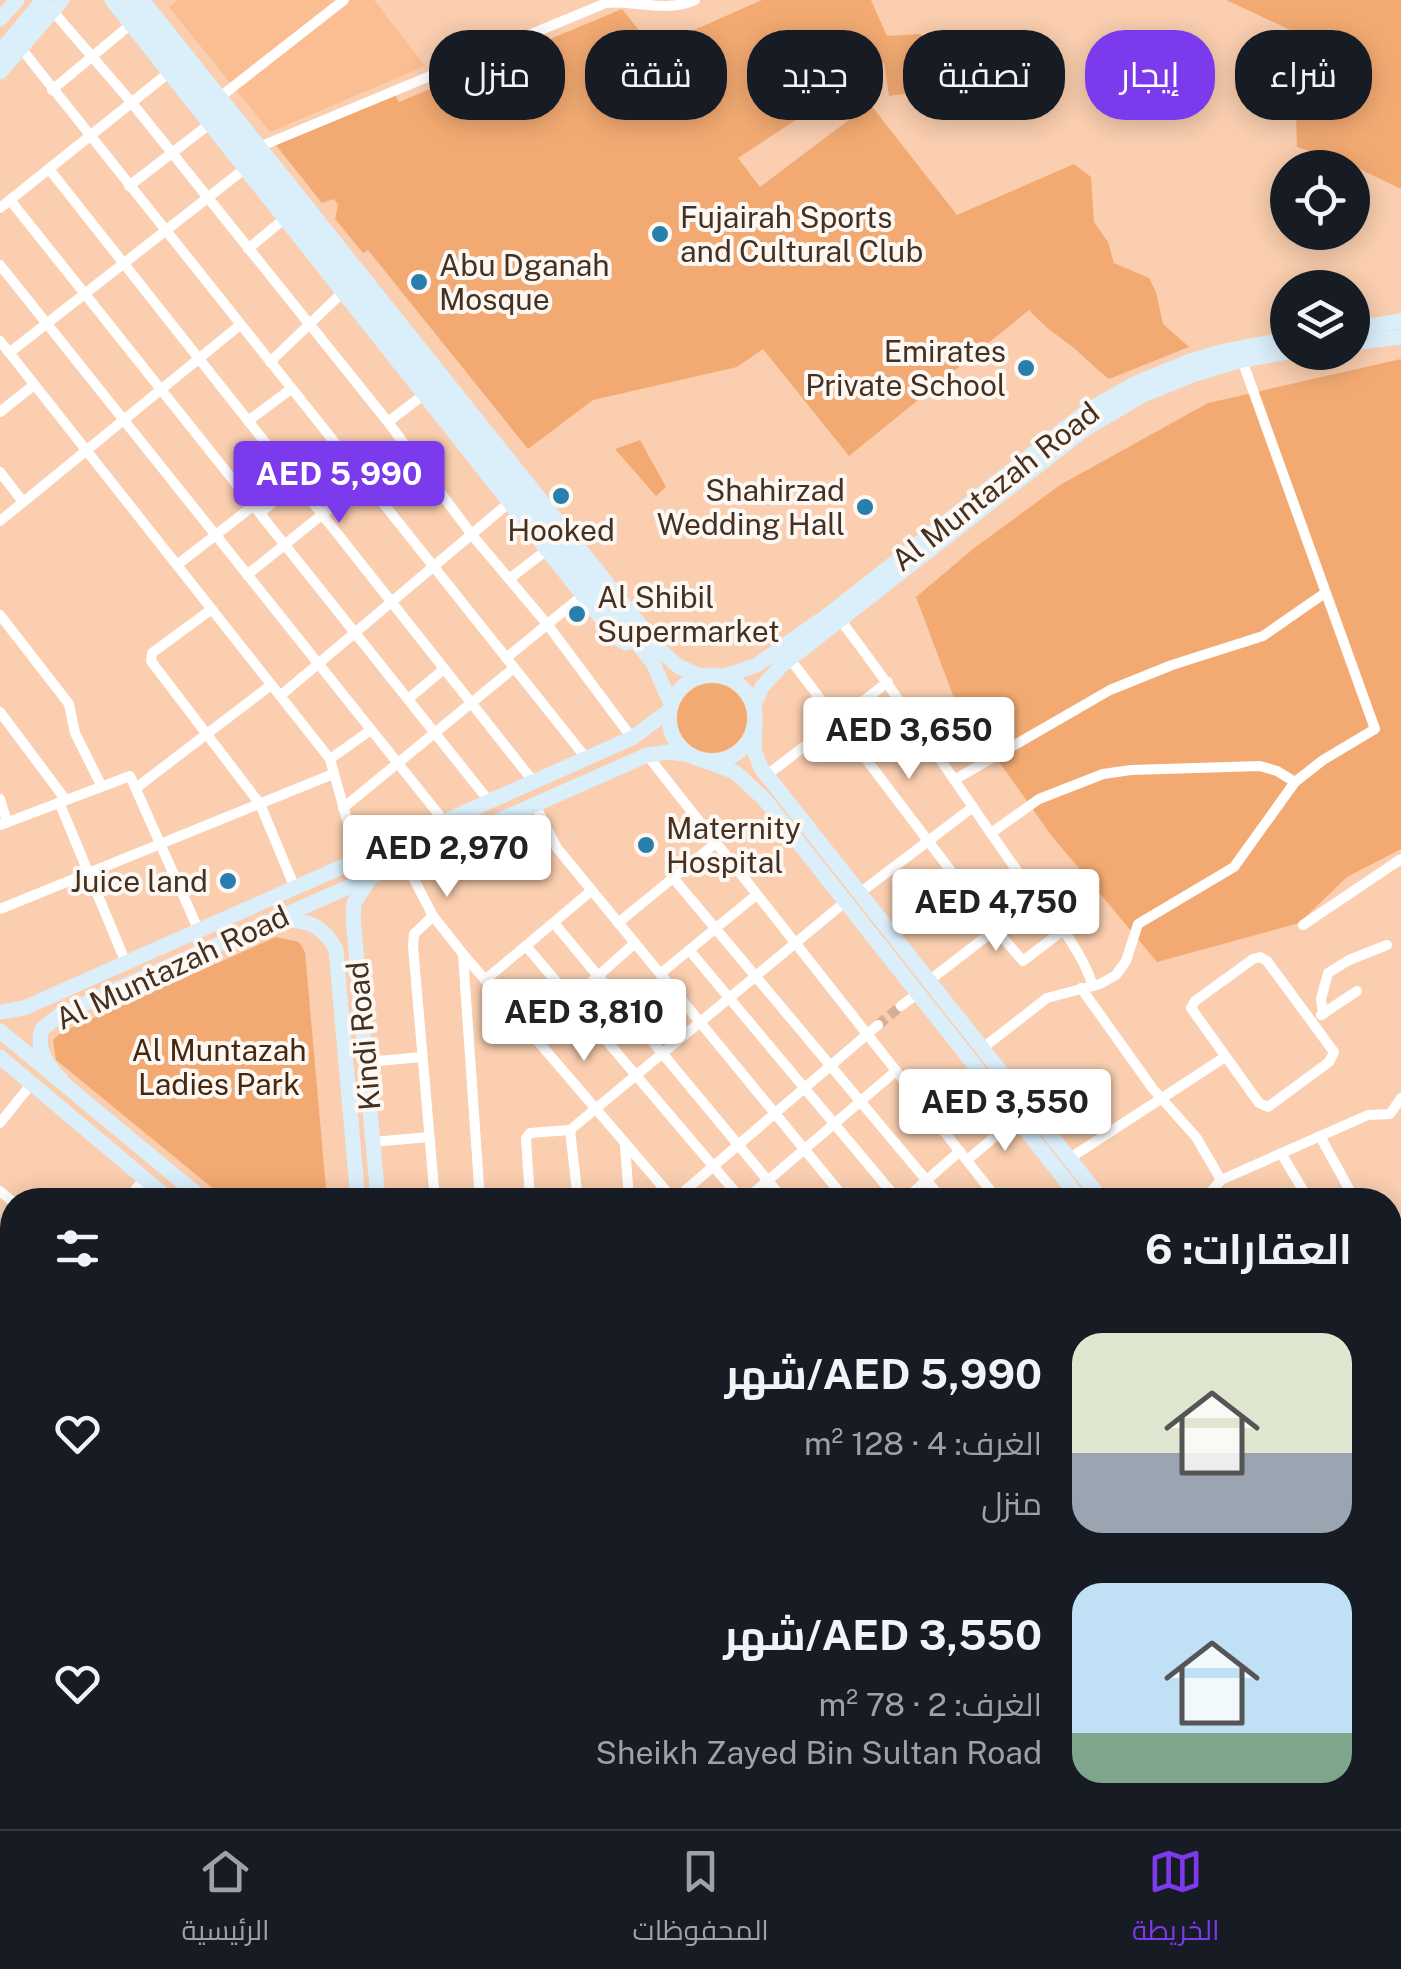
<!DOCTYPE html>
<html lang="ar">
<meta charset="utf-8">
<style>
:root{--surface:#171b24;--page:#20242c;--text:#f1f3f6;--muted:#9ea1a6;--line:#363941;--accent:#7c3aed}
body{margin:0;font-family:"Public Sans",Cairo,sans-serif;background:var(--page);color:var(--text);direction:rtl;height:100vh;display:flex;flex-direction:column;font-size:38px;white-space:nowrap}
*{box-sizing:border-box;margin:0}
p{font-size:32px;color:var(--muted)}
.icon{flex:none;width:55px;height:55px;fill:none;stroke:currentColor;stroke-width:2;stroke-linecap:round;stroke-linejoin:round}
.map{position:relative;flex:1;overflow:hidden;direction:ltr}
.side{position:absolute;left:0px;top:1188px;width:1402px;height:642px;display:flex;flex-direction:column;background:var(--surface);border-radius:40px 40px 0 0;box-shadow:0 5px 25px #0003;direction:rtl}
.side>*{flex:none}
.hud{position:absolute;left:30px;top:30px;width:1342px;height:90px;direction:rtl;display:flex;gap:20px}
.controls{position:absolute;left:1270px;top:150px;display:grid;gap:20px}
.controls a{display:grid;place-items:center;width:100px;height:100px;border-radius:50%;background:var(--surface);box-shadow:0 5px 25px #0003;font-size:50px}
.price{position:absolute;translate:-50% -85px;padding:0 22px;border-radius:10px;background:#fff;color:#222;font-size:32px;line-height:65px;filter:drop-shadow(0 2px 5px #0008)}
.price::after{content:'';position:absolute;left:50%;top:60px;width:30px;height:22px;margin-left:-15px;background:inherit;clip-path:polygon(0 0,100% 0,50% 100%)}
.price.current{background:var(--accent);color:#fff}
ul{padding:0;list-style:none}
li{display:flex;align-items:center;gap:30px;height:250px;padding:0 50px}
li span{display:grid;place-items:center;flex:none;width:280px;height:200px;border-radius:30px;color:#555}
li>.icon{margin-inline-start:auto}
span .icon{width:120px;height:120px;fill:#fffc;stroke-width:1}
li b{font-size:42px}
h2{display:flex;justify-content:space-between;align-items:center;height:120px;padding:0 50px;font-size:42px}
.tag{padding:0 35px;border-radius:40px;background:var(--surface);box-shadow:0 5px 25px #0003;font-size:35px;line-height:90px}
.tag.current{background:var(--accent);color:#fff}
.dock{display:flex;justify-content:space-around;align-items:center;height:140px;border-top:2px solid var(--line);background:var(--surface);font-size:28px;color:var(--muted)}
.dock a{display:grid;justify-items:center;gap:5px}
.dock .current{color:var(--accent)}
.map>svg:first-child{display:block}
</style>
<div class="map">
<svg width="1401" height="1829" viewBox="0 0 1401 1829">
<rect width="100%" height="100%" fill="#faceaf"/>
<polygon fill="#fbbe92" points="178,0 374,0 425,66 270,132 169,7"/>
<g fill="#f3aa72">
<path d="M762,0h109l16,36 34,-2 5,21 62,-5 3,32 -102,14 -5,-34 -146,96 22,29 110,-83 87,111 117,-51 17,13 3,45 14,20 6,21 35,15 7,14 7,32 26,23 -80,32c-15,-11 -30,-28 -43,-37 -14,-10 -25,-19 -37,-32l-180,146 -86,-107 -26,18 -144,33 -65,49 -160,-199 -5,3 -28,-34 3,-14 -4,-6 -12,4 -47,-59 119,-51 5,9 223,-93 31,39z"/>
<polygon points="1226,0 1401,0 1401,189 1345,162 1297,147 1295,73 1318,43"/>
<polygon points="1401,359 1401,849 1347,877 1299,923 1157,962 1051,835 954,698 916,597 973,549 1060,485 1208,403"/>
<polygon points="640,440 666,487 656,496 615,449"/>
<circle cx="712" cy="718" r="35"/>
<polygon points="276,937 299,942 305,952 327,1200 227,1200 56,1060 53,1040 62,1032"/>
<polygon points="1401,1639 1401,1735 1390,1691 1390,1641"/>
</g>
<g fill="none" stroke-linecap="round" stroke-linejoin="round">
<polyline stroke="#d6af93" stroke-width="10" stroke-dasharray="10 5" stroke-linecap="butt" points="878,1025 901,1006"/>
<g stroke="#fff" stroke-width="10">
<polyline points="51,9 132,103 388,422 472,535 547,624 632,738"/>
<polyline points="20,47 586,758"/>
<polyline points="52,90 136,20"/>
<polyline points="220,97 344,0"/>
<path d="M259,147l347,-144c29,-3 62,10 89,-3"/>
<polyline points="49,169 533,781"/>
<polyline points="129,186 211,123"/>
<polyline points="10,200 489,801"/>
<polyline points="0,208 171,71"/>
<polyline points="248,249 290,214"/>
<polyline points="0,265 444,821"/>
<polyline points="0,341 330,759 358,859"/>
<polyline points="9,353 247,167"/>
<polyline points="270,362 345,290"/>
<polyline points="0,412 34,385"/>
<polyline points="248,421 291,389"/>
<polyline points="388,422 427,392"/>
<polyline points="0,472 23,502"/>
<polyline points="293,477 335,443"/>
<polyline points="260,513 297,482"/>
<polyline points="0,521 240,325"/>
<polyline points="177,565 253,506"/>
<polyline points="247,575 406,447"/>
<polyline points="509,579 552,546"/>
<polyline points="212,609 152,653 151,661 260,804 295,888"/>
<polyline points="0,615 69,704 75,733 101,785"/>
<path d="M841,621c61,79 115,163 172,244 28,39 65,75 80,121"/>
<polyline points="506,658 587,592"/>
<polyline points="790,659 995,929 1023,961 1062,931"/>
<polyline points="280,696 511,501"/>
<polyline points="408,699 444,669"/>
<polyline points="0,712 65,799"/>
<polyline points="647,755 998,1200"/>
<polyline points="330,759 371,730"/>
<polyline points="767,775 888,682"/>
<polyline points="954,780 1110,690 1172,665 1263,636 1325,593"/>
<polyline points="136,788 271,685"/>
<polyline points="0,799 7,822"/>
<polyline points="59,802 126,963"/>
<polyline points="535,805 557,848 846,1200"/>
<polyline points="343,808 514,668"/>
<polyline points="0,825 130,776 199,931"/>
<polyline points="991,833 1039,799 1103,774 1131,770 1260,766 1277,771 1295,782 1323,760 1375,729 1242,360"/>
<polyline points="405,862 433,916 463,954 674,1200"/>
<polyline points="674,879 943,1200"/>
<polyline points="861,892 973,807"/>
<polyline points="0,909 333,774"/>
<polyline points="433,916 414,934 413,946 435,1200"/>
<polyline points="554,923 784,1200"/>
<polyline points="618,923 717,842"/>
<polyline points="1303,925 1401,859"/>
<polyline points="526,946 742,1200"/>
<polyline points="690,951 898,1200"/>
<polyline points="463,955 480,1200"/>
<polygon points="1260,957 1267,961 1334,1052 1329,1062 1268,1107 1259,1103 1191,1008 1195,1001 1253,959"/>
<polyline points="660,974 755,896"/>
<polyline points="485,980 591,891"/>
<polyline points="930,980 1036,898"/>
<polyline points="1081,988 1153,1089 1196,1137 1221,1180"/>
<polyline points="901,1006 917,994"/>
<polyline points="1323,1014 1321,999 1328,973 1349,960 1387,945"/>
<polyline points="1321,1015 1357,991"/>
<polyline points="532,1035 635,943"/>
<polyline points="984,1047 1047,998 1100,984 1116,975 1126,961 1138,924 1234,867 1295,782"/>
<polyline points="366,1062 422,1057"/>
<polyline points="0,1123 32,1083"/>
<polyline points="570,1130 578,1200"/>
<polyline points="1321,1138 1355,1200"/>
<polyline points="373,1142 429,1137"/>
<polyline points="625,1145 629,1200"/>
<polyline points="1282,1155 1309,1200"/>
<polyline points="1070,1158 1225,1057"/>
<polyline points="967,1160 1017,1118"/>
<polyline points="0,1191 12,1201"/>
<polyline points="1206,1198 1221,1180 1368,1115 1390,1114 1401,1098"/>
<polyline points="127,1200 144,1179"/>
<polyline points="530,1200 526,1138 530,1133 570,1130 845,902"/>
<polyline points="674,1200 878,1025"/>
<polyline points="745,1200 896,1071"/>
<polyline points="904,1200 960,1151"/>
<polyline points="1390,1251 1401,1250"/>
<polyline points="0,1368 12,1367"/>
<polyline points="1390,1491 1401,1490"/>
<polyline points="1390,1636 1401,1635"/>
<polyline points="0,1656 12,1655"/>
<polyline points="1390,1783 1401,1791"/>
<polyline points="572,1818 572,1829"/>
<polyline points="659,1818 660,1829"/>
<polyline points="823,1818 825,1829"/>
<polyline points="0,1827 39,1824"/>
</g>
<g stroke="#dbeffb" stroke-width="15">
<polyline points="112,0 617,638 626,643 635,640"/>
<polyline points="128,0 653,663 671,704"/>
<polyline points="142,0 661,651 679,667 701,676"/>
<polyline points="0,19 17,0"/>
<polyline points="0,52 43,0"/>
<polyline points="0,72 62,0"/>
<polyline points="1352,329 1401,321"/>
<polyline points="1352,343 1401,337"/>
<circle cx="712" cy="718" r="43"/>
<polyline points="724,676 757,665 832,612 1087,411 1134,384 1190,361 1224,351 1288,339"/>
<polyline points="754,705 762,687 782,665 1085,429 1143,395 1195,374 1242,360 1288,352"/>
<polyline points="755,725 754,750 761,768 1102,1200"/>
<polyline points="703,760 735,772 765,800 1081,1200"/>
<polyline points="369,880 354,903 353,917 378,1200"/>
<path d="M280,920c26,-1 44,5 56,30l22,250"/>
<polyline points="0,1012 24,1008 632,738 669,711"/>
<polyline points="0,1031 204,1200"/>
<polyline points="0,1057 170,1200"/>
<path d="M62,1081c-14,-15 -27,-31 -20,-52l19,-15 586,-259 21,-3 23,3"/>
<polyline points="1176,1200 1195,1195 1208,1200"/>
<polyline points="10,1522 12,1547"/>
<polyline points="39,1818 40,1829"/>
<polyline points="415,1818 416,1829"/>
<polyline points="950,1818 994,1829"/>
<polyline points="1289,1818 1290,1829"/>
<polyline points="1251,1829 1269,1821"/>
</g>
<g stroke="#88c9f3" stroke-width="20">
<polyline points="1390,1365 1401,1364"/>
<polyline points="1390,1379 1401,1378"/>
<polyline points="1390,1396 1401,1395"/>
<polyline points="0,1493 12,1492"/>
<polyline points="0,1524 12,1521"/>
</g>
</g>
<g fill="#287fae" stroke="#fdf8f4" stroke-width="4">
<circle cx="660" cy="234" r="10"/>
<circle cx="419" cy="282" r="10"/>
<circle cx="1026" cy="368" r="10"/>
<circle cx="561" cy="496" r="10"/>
<circle cx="865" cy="507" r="10"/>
<circle cx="577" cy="614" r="10"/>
<circle cx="646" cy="845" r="10"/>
<circle cx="228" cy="881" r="10"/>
</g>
<g text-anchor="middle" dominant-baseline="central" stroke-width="8" stroke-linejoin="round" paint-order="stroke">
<g font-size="30" fill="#463121" stroke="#fdf8f4" text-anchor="start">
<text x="680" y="217">Fujairah Sports<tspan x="680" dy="34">and Cultural Club</tspan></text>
<text x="439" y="265">Abu Dganah<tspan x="439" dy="34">Mosque</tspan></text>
<text x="1006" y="351" text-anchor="end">Emirates<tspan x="1006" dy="34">Private School</tspan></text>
<text x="845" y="490" text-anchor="end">Shahirzad<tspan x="845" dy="34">Wedding Hall</tspan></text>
<text x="561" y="530" text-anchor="middle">Hooked</text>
<text x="597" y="597">Al Shibil<tspan x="597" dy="34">Supermarket</tspan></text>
<text x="666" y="828">Maternity<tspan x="666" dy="34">Hospital</tspan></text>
<text x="208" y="881" text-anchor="end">Juice land</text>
</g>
<g font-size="30" fill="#463121" stroke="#fdf8f4">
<text transform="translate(995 486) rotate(-38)">Al Muntazah Road</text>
<text transform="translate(172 967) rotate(-25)">Al Muntazah Road</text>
<text transform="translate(363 1036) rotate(-95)">Kindi Road</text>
</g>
<g font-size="30" fill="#47270d" stroke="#fdf8f4">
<text x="219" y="1050">Al Muntazah<tspan x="219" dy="34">Ladies Park</tspan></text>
</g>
</g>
</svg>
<div class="controls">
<a><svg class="icon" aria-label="locate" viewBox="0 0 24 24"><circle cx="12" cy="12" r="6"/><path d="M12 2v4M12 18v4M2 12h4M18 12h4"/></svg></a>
<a><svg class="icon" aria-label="layers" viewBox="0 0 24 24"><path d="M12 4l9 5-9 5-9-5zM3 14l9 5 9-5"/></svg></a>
</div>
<b class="price current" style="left:339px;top:526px">AED 5,990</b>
<b class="price" style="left:909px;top:782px">AED 3,650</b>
<b class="price" style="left:447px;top:900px">AED 2,970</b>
<b class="price" style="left:996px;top:954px">AED 4,750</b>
<b class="price" style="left:584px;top:1064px">AED 3,810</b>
<b class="price" style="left:1005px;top:1154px">AED 3,550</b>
<div class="hud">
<a class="tag">شراء</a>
<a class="tag current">إيجار</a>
<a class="tag">تصفية</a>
<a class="tag">جديد</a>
<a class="tag">شقة</a>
<a class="tag">منزل</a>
</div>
<section class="side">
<h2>العقارات: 6<svg class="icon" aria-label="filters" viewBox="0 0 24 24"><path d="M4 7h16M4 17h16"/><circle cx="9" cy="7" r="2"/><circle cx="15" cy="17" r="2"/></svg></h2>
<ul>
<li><span style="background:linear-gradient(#dfe7d0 60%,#9aa5b1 0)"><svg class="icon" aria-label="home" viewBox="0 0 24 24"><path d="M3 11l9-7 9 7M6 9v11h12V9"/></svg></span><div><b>AED 5,990/شهر</b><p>الغرف: 4 · 128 m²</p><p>منزل</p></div><svg class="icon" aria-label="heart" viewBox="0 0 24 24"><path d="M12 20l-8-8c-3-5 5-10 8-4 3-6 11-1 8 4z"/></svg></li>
<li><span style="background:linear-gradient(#bfe0f5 75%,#7fa58c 0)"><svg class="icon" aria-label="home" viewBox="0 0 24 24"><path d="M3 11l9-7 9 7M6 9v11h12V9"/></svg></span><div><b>AED 3,550/شهر</b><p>الغرف: 2 · 78 m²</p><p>Sheikh Zayed Bin Sultan Road</p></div><svg class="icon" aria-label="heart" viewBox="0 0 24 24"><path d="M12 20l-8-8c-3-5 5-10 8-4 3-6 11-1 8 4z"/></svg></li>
</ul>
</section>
</div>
<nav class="dock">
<a class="current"><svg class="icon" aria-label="map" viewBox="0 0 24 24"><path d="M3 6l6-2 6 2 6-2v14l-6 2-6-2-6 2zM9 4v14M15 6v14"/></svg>الخريطة</a>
<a><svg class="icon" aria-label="saved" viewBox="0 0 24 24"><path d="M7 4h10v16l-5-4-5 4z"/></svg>المحفوظات</a>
<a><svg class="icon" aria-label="home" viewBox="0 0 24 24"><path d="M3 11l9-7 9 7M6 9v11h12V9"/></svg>الرئيسية</a>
</nav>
